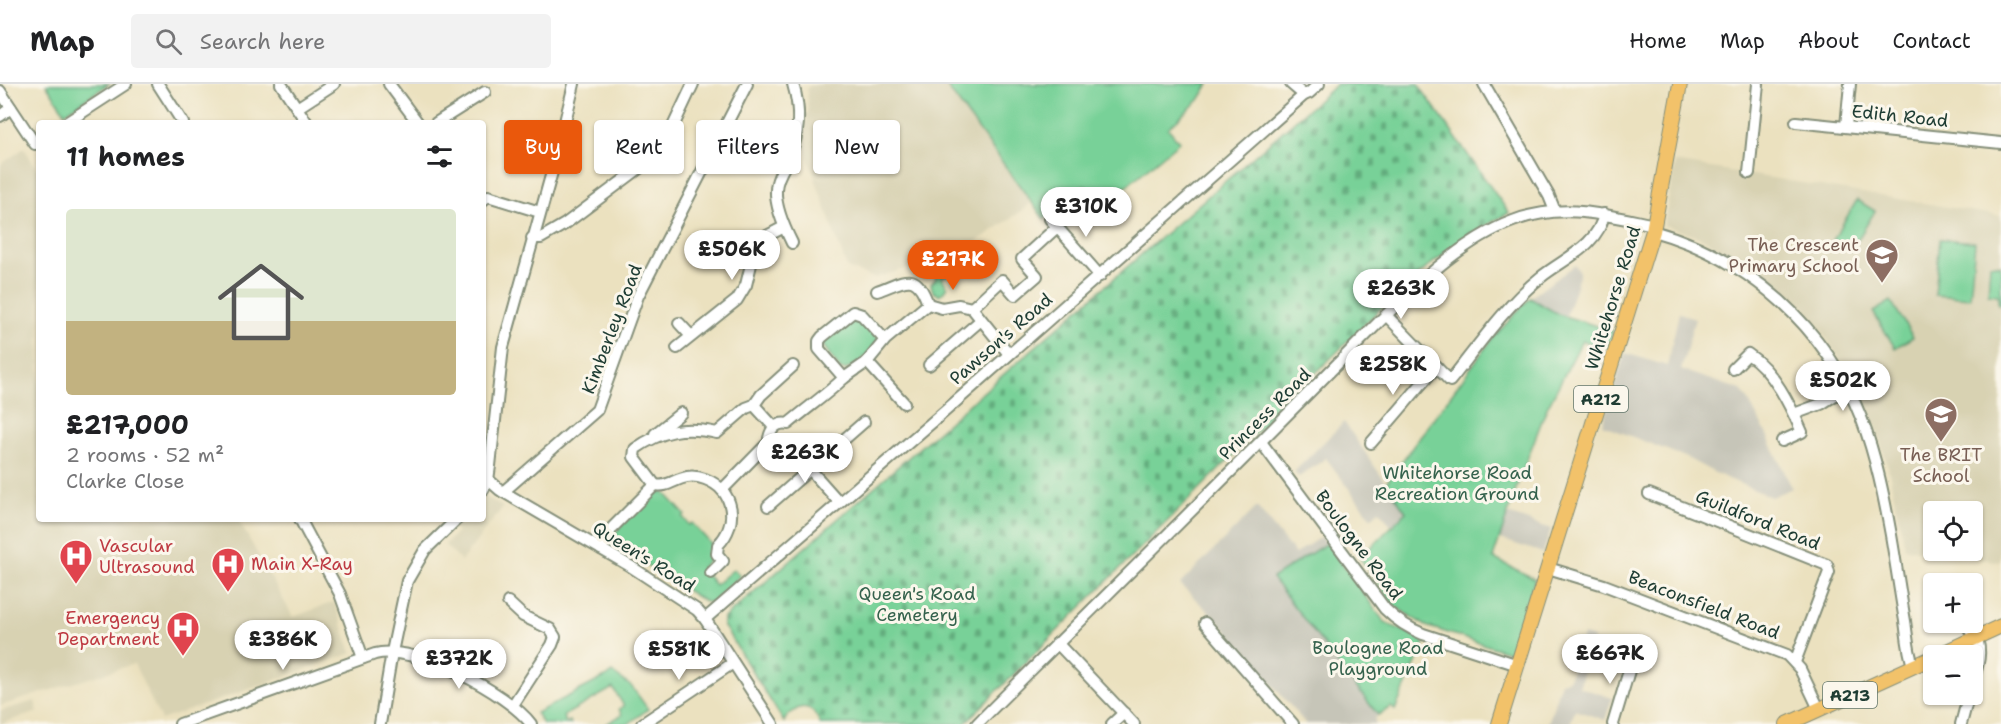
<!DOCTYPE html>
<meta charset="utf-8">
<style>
:root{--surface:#fff;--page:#f2f2f2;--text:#202124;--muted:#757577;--line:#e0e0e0;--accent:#ea580c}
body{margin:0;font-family:"Shantell Sans",sans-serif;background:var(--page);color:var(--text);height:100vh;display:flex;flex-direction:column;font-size:22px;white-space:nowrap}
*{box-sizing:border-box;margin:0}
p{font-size:20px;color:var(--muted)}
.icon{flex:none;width:33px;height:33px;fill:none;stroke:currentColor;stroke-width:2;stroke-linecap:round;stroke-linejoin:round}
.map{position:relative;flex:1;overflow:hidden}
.drawer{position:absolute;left:36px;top:36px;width:450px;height:402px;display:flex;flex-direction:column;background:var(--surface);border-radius:6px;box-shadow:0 2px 4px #0004}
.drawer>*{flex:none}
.guide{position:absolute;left:504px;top:36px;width:570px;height:54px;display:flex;gap:12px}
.tools{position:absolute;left:1923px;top:417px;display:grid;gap:12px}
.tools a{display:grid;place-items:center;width:60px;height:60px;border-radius:6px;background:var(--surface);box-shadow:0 2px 4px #0004;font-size:30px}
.price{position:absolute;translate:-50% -51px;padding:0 14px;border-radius:21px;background:#fff;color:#222;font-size:20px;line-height:39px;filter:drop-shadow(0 2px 3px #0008)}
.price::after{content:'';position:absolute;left:50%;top:36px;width:18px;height:14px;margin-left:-9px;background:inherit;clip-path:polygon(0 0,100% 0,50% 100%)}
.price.selected{background:var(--accent);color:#fff}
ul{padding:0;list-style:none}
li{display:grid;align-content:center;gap:12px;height:318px;padding:0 30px}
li+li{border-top:2px solid var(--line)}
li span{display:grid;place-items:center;height:186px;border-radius:6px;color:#555}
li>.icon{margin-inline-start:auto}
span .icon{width:108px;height:108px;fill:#fffc;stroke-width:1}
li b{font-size:26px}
h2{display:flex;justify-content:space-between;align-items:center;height:72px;padding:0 30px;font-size:26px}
.pill{padding:0 21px;border-radius:6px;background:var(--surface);box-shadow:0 2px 4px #0004;font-size:21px;line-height:54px}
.pill.selected{background:var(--accent);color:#fff}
header{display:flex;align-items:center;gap:36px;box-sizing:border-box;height:84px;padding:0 30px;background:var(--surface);border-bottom:2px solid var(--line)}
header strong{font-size:28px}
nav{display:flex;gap:33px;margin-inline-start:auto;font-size:21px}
.search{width:420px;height:54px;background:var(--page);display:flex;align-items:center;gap:15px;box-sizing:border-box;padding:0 21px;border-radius:6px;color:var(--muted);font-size:22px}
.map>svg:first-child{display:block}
</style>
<header>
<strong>Map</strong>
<div class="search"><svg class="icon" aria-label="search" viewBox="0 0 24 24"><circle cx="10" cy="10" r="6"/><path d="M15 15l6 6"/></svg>Search here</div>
<nav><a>Home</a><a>Map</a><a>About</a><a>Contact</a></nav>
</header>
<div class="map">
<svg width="2001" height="640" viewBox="0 0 2001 640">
<defs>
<pattern id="cemetery-stones" width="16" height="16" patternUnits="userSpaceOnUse" patternTransform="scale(1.5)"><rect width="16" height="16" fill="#78d198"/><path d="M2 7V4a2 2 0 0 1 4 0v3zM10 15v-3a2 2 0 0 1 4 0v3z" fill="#62ab7d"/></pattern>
</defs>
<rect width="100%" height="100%" fill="#fbf7ec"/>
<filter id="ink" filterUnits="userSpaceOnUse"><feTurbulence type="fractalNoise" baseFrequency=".0167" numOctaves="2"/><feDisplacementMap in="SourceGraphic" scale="12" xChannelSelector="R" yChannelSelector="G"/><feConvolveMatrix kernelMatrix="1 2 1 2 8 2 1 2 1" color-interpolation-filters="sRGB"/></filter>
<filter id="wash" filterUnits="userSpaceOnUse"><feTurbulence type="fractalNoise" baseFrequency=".008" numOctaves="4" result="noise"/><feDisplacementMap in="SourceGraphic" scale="24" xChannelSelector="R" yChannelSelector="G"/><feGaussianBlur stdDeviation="1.35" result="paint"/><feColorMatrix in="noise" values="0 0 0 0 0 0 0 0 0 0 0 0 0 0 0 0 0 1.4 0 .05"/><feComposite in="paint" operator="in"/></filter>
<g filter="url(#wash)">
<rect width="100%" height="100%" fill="#ebe1bf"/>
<g fill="#d8d2b2" fill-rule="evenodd">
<polygon points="813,0 945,0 1031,117 1026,124 960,169 874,194 847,184 802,58 808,26 807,4"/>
<polygon points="24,64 39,88 39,435 238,435 293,533 334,518 352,569 161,636 134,580 0,622 0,81"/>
<path d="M1675,78l326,54v49h-11l-2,28 11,2 -1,9h3l-1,258 -95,-14 -17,-81 -15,-48 -18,-35 -36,-58 -17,-21 -48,-38 -53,-29 -37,-13zM1934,428h38v38h-38z"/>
<polygon points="483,411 503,423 461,477 445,461 457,448 445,435 483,435"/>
<polygon points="35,617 38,628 5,638 5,640 0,640 0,627"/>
</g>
<g fill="#c6c5b8">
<polygon points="1575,181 1579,187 1579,192 1566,232 1558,230 1530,214"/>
<polygon points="1679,229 1695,234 1681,286 1741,306 1747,314 1766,349 1792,404 1771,413 1715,389 1685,373 1602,341 1625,269 1667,282"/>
<polygon points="1344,338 1406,428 1392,442 1379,427 1371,434 1326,374 1299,393 1294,388"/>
<polygon points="1257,423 1295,470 1322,452 1327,459 1272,494 1378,631 1374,636 1377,640 1306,640 1216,535 1180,500"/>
<polygon points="1508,430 1551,445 1543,469 1500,455"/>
<polygon points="1583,551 1594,554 1579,603 1612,614 1605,636 1575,626 1570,640 1548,640 1561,598 1569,596"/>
</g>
<path fill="url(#cemetery-stones)" stroke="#4c8766" stroke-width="1.5" d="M1337,0h81l91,129c-49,24 -91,61 -131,98l-414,413h-144c-4,-13 -15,-22 -26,-13 -5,4 -8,5 -10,11l-61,-97 1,-7z"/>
<g fill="#78d198" stroke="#4c8766" stroke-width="1.5">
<polygon points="46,0 109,0 65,29"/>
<polygon points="945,0 1209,0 1199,16 1168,44 1179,58 1103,122 1084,101 1044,135"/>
<polygon points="1857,116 1875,127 1851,167 1833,156"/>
<polygon points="1940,155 1975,158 1970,214 1935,211"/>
<polygon points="938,178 953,178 955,184 954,189 942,193 947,203 944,208 939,211 933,208 931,200 936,194 933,185"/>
<polygon points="1990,180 2001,181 2001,220 1998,220 1998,211 1988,210"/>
<polygon points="1530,214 1558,230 1613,247 1608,264 1582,257 1546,326 1518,399 1493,474 1535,495 1511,569 1426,542 1394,522 1360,474 1406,428 1386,399 1492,255"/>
<polygon points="1891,217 1913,253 1895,264 1873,228"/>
<polygon points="859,232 878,254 878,256 866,274 863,273 862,277 845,286 840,285 822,260 828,252 830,254 849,238 849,234"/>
<path d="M664,408l21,23 -2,2 6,8 3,-2 22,24 -1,9 -12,12 14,17 19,-16 6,7 -27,26h-8l-95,-60c8,-15 36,-48 54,-50z"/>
<polygon points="1327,459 1385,539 1426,556 1395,626 1391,623 1378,631 1272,494"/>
<polygon points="613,589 632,603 648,625 628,640 606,640 622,631 619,625 624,622 613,604 563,632 566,639 570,637 571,640 543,640 536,629"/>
</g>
</g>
<g filter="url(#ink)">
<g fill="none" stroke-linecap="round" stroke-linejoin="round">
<g stroke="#858f7a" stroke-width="14">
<g id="minor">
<polyline points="158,0 183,39"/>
<polyline points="281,0 307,39"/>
<polyline points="389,0 418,39"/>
<polyline points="1291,0 1304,11"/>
<polyline points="1484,0 1549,112 1555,127"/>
<polyline points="0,7 35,60 39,57"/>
<polyline points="297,24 334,0"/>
<polyline points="0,32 11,24"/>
<polyline points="1796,38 2001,59"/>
<polyline points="66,39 126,0"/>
<polyline points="436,39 485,8"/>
<polyline points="1846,42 1850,0"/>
<polyline points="1749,89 1758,0"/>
<polyline points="483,116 488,112 540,128"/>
<polyline points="1050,135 1100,192"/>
<path d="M1653,147c96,27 173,96 209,189 14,37 22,77 29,115 5,29 9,57 14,86 2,14 3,31 8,44"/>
<polyline points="532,154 541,154 565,140 661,68 693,0"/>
<path d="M792,159c-8,-16 -17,-36 -16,-53 0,-11 7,-21 12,-30 12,-26 13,-49 5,-76"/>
<path d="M877,207c28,-10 39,-22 51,13"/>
<polyline points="972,224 1002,196 1015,211 1037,192 1022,175 1057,143"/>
<path d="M1386,231l64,66c27,-34 57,-77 91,-104 24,-19 57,-31 63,-63"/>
<polyline points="679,239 691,252"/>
<polyline points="885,256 862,231 853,228 822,253 819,257 819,265 844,294 867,278 885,256 928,220 942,224 959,221 972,224 1009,270"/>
<polyline points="677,264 737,216 746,201 755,164 763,154 784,143"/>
<polyline points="867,278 904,319"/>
<polyline points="929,281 981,236"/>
<path d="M1733,285l15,-15c26,17 42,51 54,78l-20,9"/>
<polyline points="754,321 774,343"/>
<polyline points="1794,330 1821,320 1846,304"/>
<polyline points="655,350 681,329"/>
<path d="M1261,358l124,167c11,11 23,19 38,25l95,31"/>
<polyline points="1371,359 1436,283"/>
<polyline points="483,391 500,406 630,482 697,526 705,535 773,640"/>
<path d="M655,401l-21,-28 1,-8c27,-19 49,-23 82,-16l29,-25 8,-3 7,-10 32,-29"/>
<path d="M655,401c17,4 25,-15 50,-6 30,11 34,45 13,66l-1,9 6,7 -12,12"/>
<polyline points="483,406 488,396 490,382 503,263 559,63 574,0"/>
<polyline points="722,406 769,358"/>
<polyline points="503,408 597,326 638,212 747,0"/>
<polyline points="1649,410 1827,481 1829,488 1795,578"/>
<path d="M839,418l-48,-54c-10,6 -21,2 -22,-10 2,-10 9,-16 19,-14 19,-16 38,-29 56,-46"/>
<polyline points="768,422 864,338"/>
<polyline points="300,435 340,510 363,574"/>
<polyline points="601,465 612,444 655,401"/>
<polyline points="1548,484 1604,501 1787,571 1800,585 1819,625"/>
<polyline points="508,518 523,532 550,545 555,553 552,561 513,621"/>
<polyline points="705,535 944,328 1304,11 1309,9 1319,0"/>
<polyline points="1966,538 1974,554"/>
<polyline points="1205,539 1293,640"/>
<polyline points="1057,559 1134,640"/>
<path d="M1972,599c5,-15 11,-31 4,-46"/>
<path d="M180,640l195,-70c39,-11 133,39 156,70"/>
<polyline points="380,640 392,568 407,497 425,466 457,435"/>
<polyline points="642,640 733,579"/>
<path d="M977,640c99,-99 199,-197 298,-297 29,-29 57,-58 86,-87 42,-42 95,-98 152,-119 50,-19 92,-6 142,4"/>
<polyline points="1112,640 1124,629"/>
<polyline points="1613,640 1634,570"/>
<polyline points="1961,640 1969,610"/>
</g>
</g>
<g stroke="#858f7a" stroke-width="16">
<g id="major">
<polyline points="1936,572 2001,542"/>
<polyline points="1499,640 1653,147 1680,0"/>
<polyline points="1787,640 1934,573"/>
</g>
</g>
<use href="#minor" stroke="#fff" stroke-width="10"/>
<use href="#major" stroke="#f2c26a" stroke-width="14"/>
</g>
</g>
<defs>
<g id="school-pin" transform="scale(1.725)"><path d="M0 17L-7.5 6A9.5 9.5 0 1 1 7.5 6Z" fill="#8d6e63" stroke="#fbf7ec"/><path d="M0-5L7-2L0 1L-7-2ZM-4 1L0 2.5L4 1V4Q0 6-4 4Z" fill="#fff"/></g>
<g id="hospital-pin" transform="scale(1.725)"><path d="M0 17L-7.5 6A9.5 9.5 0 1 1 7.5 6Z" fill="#e0444e" stroke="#fbf7ec"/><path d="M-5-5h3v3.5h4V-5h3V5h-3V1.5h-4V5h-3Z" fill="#fff"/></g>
</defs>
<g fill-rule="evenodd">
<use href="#school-pin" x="1882" y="171"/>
<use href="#school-pin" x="1941" y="330"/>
<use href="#hospital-pin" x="76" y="472"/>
<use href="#hospital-pin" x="228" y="480"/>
<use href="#hospital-pin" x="183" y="544"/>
</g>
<g text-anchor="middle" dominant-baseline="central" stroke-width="6" stroke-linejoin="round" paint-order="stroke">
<g fill="#fbf7ec" stroke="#61756b" stroke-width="1.5">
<rect x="1574" y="302" width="54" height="26" rx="4.5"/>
<rect x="1823" y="598" width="54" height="26" rx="4.5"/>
</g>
<g font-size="16" font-weight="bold" fill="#1f3d34">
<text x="1601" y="315">A212</text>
<text x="1850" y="611">A213</text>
</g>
<g font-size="18" fill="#1f3d34" stroke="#fbf7ec">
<text transform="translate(1900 32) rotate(6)">Edith Road</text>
<text transform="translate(1613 214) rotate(-73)">Whitehorse Road</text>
<text transform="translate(612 245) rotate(-69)">Kimberley Road</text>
<text transform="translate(1001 255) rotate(-41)">Pawson's Road</text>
<text transform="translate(1265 330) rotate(-45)">Princess Road</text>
<text transform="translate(1758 436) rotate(22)">Guildford Road</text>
<text transform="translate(1359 461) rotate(53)">Boulogne Road</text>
<text transform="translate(644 473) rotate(32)">Queen's Road</text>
<text transform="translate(1704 521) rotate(21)">Beaconsfield Road</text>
</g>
<g font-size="18" fill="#785e54" stroke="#fbf7ec" text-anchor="end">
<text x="1859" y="161">The Crescent<tspan x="1859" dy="21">Primary School</tspan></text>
<text x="1941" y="371" text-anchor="middle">The BRIT<tspan x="1941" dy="21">School</tspan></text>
</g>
<g font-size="18" fill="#35624d" stroke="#fbf7ec">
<text x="1457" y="389">Whitehorse Road<tspan x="1457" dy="21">Recreation Ground</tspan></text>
<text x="917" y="510">Queen's Road<tspan x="917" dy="21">Cemetery</tspan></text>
<text x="1378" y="564">Boulogne Road<tspan x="1378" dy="21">Playground</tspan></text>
</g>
<g font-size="18" fill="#be3a42" stroke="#fbf7ec" text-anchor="start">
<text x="99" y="462">Vascular<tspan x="99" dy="21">Ultrasound</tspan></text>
<text x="251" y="480">Main X-Ray</text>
<text x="160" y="534" text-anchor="end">Emergency<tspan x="160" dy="21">Department</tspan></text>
</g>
</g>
</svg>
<div class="tools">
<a><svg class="icon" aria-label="locate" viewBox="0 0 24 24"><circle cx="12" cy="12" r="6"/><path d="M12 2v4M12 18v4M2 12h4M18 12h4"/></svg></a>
<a>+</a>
<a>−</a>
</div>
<b class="price" style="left:1086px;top:154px">£310K</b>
<b class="price" style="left:732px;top:197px">£506K</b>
<b class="price selected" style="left:953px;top:207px">£217K</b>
<b class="price" style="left:1401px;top:236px">£263K</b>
<b class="price" style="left:1393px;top:312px">£258K</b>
<b class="price" style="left:1843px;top:328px">£502K</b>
<b class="price" style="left:805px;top:400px">£263K</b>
<b class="price" style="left:283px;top:587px">£386K</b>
<b class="price" style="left:679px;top:597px">£581K</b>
<b class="price" style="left:1610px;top:601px">£667K</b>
<b class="price" style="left:459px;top:606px">£372K</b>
<div class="guide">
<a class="pill selected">Buy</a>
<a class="pill">Rent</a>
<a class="pill">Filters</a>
<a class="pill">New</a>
</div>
<section class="drawer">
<h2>11 homes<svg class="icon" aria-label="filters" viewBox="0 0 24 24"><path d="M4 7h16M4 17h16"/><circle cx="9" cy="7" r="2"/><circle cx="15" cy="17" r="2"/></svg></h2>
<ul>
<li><span style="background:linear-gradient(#dfe7d0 60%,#c2b280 0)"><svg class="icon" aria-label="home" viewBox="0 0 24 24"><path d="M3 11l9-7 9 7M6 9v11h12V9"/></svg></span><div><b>£217,000</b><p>2 rooms · 52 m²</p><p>Clarke Close</p></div></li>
</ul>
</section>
</div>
